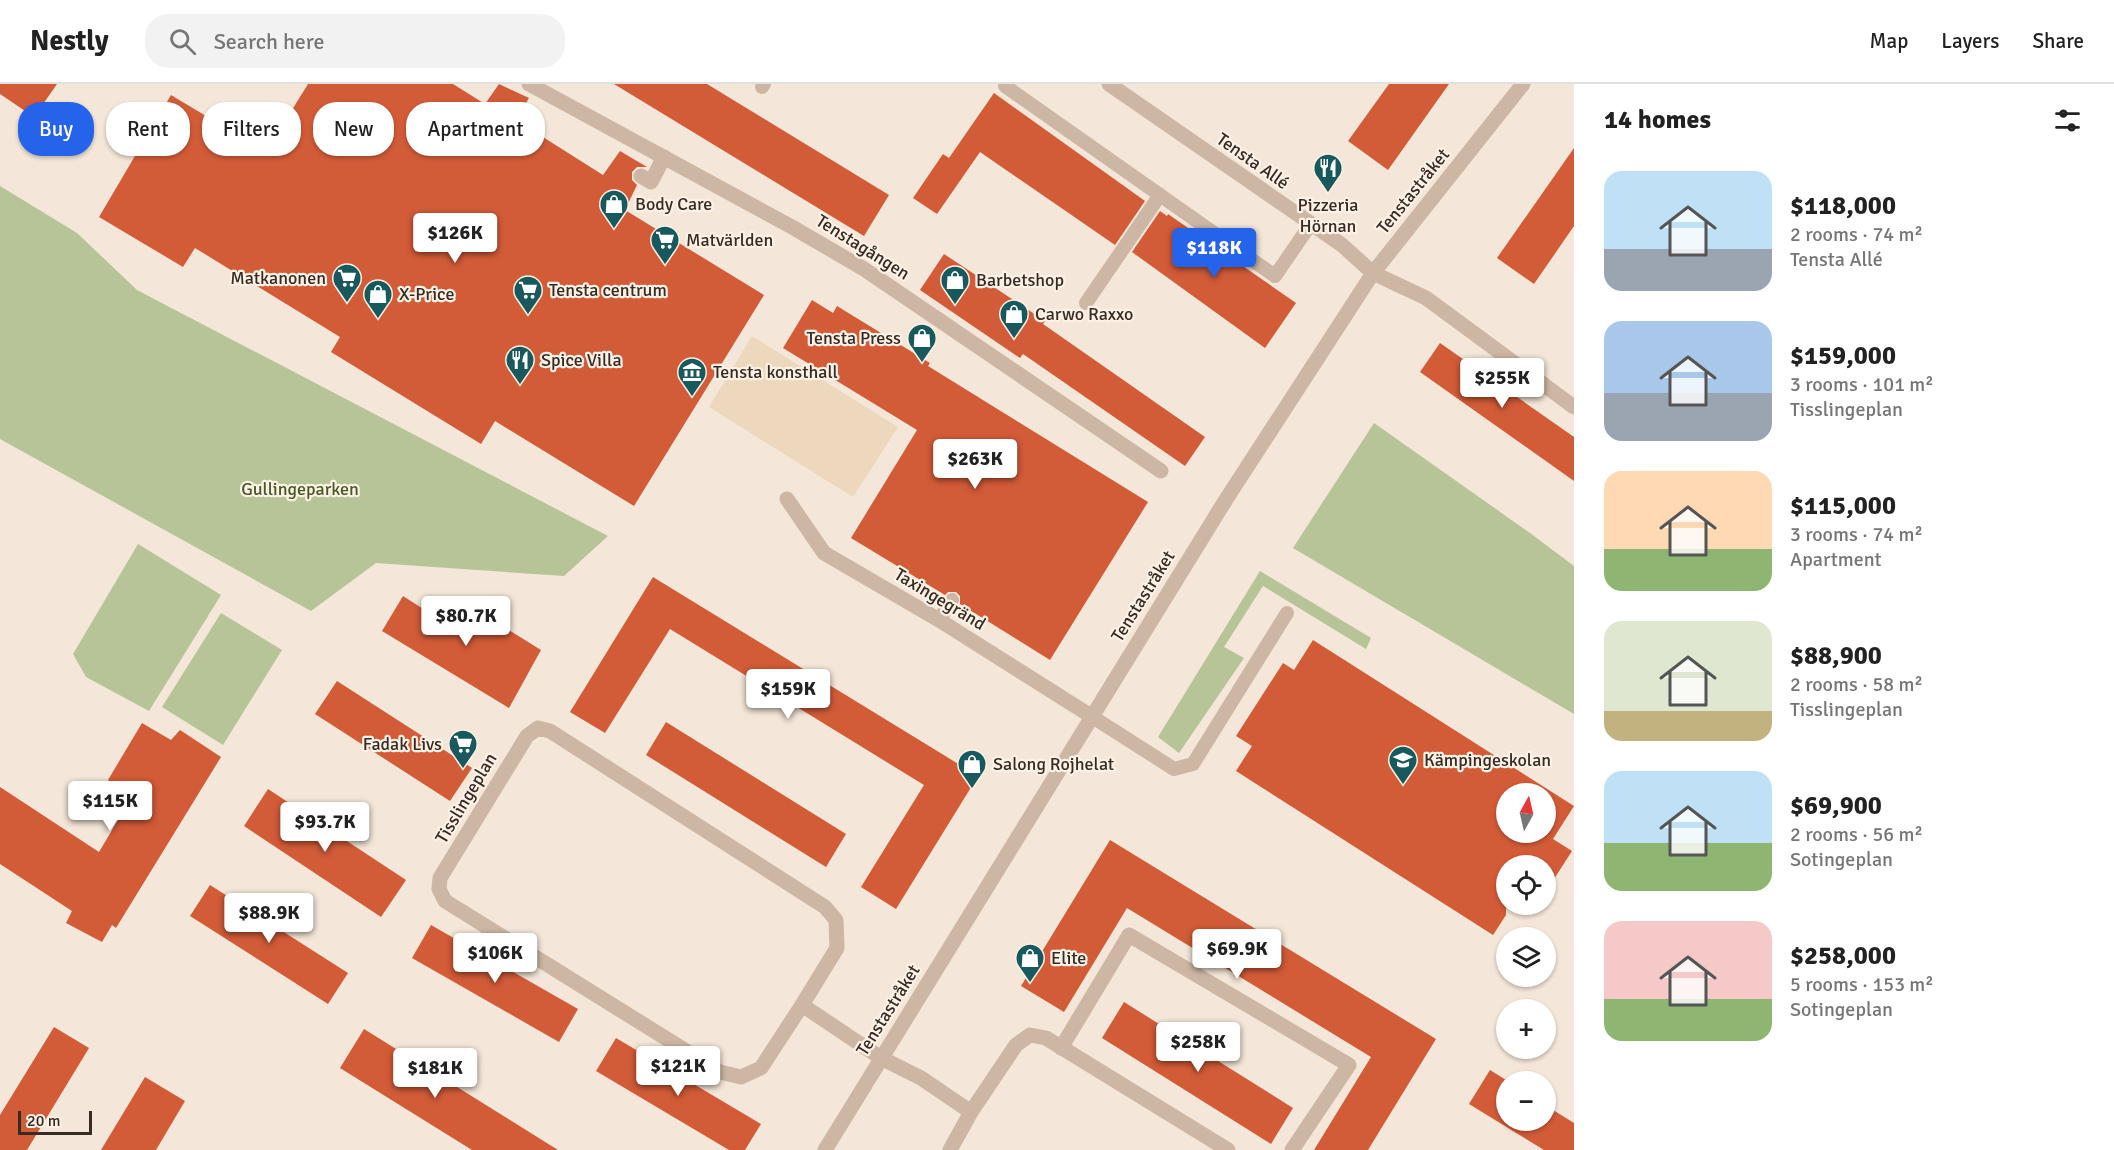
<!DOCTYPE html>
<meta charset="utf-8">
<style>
:root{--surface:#fff;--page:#f2f2f2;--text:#222;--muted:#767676;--line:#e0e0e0;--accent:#2563eb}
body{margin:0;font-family:Signika,sans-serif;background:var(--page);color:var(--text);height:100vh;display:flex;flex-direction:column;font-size:22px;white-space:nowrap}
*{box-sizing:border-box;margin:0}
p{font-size:20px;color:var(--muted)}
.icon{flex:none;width:33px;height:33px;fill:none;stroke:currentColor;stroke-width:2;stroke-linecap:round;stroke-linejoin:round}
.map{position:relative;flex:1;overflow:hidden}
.panel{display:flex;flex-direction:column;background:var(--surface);width:540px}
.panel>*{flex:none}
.top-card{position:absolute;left:18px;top:18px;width:570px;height:54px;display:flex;gap:12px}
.needle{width:39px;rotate:8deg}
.tools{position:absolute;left:1496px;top:699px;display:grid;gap:12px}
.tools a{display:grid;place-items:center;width:60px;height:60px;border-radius:50%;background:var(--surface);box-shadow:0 2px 4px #0004;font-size:30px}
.scale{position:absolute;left:18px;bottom:15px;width:74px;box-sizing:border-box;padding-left:6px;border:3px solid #372b26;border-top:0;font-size:16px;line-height:21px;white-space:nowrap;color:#372b26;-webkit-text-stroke:4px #fbf1e5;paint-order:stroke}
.price{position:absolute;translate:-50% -51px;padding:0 14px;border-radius:6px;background:#fff;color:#222;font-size:20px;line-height:39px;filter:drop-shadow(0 2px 3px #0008)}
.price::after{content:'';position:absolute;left:50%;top:36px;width:18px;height:14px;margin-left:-9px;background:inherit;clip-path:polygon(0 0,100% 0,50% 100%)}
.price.on{background:var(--accent);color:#fff}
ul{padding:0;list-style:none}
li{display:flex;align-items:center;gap:18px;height:150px;padding:0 30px}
li span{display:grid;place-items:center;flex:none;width:168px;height:120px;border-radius:18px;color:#555}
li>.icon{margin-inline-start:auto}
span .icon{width:72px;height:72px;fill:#fffc;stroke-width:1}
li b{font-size:26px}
h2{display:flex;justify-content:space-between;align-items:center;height:72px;padding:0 30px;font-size:26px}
.chip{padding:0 21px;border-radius:24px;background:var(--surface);box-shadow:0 2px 4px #0004;font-size:21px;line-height:54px}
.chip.on{background:var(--accent);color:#fff}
header{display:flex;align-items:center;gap:36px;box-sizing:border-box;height:84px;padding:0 30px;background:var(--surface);border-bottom:2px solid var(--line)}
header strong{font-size:28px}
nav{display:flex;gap:33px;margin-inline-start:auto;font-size:21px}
.search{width:420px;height:54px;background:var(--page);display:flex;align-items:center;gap:15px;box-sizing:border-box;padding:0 21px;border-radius:24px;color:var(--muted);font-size:22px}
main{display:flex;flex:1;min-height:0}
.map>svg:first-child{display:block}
</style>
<header>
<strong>Nestly</strong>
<div class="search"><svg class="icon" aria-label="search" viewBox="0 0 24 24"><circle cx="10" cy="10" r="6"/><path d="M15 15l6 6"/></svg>Search here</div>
<nav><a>Map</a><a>Layers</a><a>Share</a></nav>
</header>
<main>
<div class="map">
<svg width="1574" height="1066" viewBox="0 0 1574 1066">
<rect width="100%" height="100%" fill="#f4e6d8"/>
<g fill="#b6c497">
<polygon points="0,102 77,149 137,206 608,452 564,492 376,479 311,527 0,355"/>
<polygon points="1374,339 1530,449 1574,482 1574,630 1293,464"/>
<polygon points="138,460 221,511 149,627 86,593 73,570"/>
<polygon points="1260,487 1371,554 1366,565 1263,502 1224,563 1244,574 1179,669 1158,653"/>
<polygon points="221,529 282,566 223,661 162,623"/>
</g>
<polygon fill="#eed8bd" points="752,252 898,343 853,413 709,323"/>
<g fill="#d25b38" fill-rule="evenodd">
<polygon points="0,0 57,0 34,33 0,10"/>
<polygon points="308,0 453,0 485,20 499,0 529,14 516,36 603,91 620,67 647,83 637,83 632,88 632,96 637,101 625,126 764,211 634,422 495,337 481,360 331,268 340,253 195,164 183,183 99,133 171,11 266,68"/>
<polygon points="614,0 707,0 889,111 864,152"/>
<polygon points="1389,0 1449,0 1388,86 1348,57"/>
<polygon points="994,9 1145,117 1115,161 980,68 937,130 913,114 943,70 949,74"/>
<polygon points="1574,64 1574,142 1534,200 1497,174"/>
<polygon points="1160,127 1167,132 1168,130 1296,219 1265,264 1132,168"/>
<polygon points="944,170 1045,237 1043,240 1205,353 1185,382 1023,270 1020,274 920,206"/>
<polygon points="812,216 833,229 837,222 930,279 928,282 1148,418 1050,576 960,520 960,512 956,508 948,508 945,511 851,454 917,346 783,264"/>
<polygon points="1440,259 1574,353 1574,397 1420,288"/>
<polygon points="653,493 978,692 896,825 861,803 924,701 670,545 605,649 570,628"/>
<polygon points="403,512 428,528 435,516 465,536 473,524 541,566 509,624 382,547"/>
<path d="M1313,556l261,166 -21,33 19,12 -27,42v-27h-39v49l-13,20 -257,-164 16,-25 -16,-10 47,-73 11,7zM1506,710h39v38h-39z"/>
<polygon points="337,597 472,684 450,717 315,630"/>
<polygon points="666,638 846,750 826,783 646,671"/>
<polygon points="142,639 171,656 180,646 221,673 116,844 112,841 102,858 66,839 72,827 0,780 0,703 99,768 124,726 107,716 116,701 108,696"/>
<polygon points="268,705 406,796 381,833 244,742"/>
<polygon points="1110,756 1436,955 1368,1066 1314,1066 1371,973 1127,824 1064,928 1021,902"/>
<polygon points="210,801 348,889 328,920 190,832"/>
<polygon points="431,841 578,925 559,958 412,874"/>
<polygon points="1124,918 1293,1024 1271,1060 1102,954"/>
<polygon points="54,943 89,964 27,1066 0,1066 0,1031"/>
<polygon points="364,945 558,1066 472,1066 340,984"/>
<polygon points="616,954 761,1040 745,1066 729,1066 596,987"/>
<polygon points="1490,986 1506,996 1506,1036 1545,1036 1545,1021 1574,1039 1574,1066 1544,1066 1469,1020"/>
<polygon points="145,993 185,1017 156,1066 101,1066"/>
</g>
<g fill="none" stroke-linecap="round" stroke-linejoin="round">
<g stroke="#cdb6a3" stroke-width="14">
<polyline points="1006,0 1005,2 1275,192 1310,141"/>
<polyline points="762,3 764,0"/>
<polyline points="1086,219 1160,111"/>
<polyline points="939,536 952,516"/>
<polyline points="1091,632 1174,685 1193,680 1287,529"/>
</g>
<g stroke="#cdb6a3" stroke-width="15">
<polyline points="529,0 792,143 864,185 1161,387"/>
<polyline points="641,92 651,98 664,73"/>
</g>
<g stroke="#cdb6a3" stroke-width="15">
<polyline points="1109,0 1342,161 1373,189 1426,214 1574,323"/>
<polyline points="787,415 824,469 939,536 1091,632"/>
<polyline points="802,921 837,864 836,836 825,823 550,647 538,644 527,652 440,794 439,805 445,817 720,988 741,993 761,984 802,921 881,974 921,994 971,1028"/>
<polyline points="1061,964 1129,851 1349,981 1292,1066"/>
<polyline points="950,1066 971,1028 1016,961 1030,951 1046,954 1228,1066"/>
</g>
<polyline stroke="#cdb6a3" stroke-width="15" points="825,1066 1225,417 1373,189 1523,0"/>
</g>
<defs>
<g id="restaurant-pin" transform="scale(1.5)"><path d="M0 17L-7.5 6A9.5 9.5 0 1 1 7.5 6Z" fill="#17595d" stroke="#fbf1e5"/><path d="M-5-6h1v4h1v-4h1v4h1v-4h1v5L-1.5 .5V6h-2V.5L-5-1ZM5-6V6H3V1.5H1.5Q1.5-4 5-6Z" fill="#fff"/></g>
<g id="shop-pin" transform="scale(1.5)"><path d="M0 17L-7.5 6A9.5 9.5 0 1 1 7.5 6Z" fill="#17595d" stroke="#fbf1e5"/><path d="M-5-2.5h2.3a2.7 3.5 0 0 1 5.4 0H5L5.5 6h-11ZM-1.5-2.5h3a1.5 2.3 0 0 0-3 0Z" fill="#fff"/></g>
<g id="supermarket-pin" transform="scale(1.5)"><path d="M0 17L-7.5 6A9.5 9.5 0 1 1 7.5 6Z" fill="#17595d" stroke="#fbf1e5"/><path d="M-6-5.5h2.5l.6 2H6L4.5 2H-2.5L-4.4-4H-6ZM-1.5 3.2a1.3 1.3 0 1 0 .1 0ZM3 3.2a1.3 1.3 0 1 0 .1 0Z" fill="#fff"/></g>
<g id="museum-pin" transform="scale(1.5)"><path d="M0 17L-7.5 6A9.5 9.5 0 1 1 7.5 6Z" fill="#17595d" stroke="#fbf1e5"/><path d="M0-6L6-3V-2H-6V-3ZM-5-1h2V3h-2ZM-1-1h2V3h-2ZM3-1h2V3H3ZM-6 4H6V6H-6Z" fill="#fff"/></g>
<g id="school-pin" transform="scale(1.5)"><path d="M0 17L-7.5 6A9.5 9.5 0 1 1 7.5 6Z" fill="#17595d" stroke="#fbf1e5"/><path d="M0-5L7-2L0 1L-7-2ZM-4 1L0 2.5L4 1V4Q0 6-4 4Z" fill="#fff"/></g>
</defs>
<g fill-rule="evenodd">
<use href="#restaurant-pin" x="1328" y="84"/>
<use href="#shop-pin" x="614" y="120"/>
<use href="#supermarket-pin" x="665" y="156"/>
<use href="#supermarket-pin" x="347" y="194"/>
<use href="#shop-pin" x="955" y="196"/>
<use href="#supermarket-pin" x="528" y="206"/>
<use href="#shop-pin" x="378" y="210"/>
<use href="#shop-pin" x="1014" y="230"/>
<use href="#shop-pin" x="922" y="254"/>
<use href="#restaurant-pin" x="520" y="276"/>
<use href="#museum-pin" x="692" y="288"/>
<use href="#supermarket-pin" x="463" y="660"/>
<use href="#school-pin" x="1403" y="676"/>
<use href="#shop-pin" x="972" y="680"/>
<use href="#shop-pin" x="1030" y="874"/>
</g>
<g text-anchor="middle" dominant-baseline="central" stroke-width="4.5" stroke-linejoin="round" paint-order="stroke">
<g font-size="18" fill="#372b26" stroke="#fbf1e5">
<text transform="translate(1253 77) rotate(35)">Tensta Allé</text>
<text transform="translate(1413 107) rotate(-51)">Tenstastråket</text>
<text transform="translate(863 163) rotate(32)">Tenstagången</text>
<text transform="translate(1143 512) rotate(-58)">Tenstastråket</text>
<text transform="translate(940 515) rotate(31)">Taxingegränd</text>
<text transform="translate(466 714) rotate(-59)">Tisslingeplan</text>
<text transform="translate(888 926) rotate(-58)">Tenstastråket</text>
</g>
<g font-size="18" fill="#372b26" stroke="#fbf1e5" text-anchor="start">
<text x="635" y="120">Body Care</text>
<text x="1328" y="121" text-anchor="middle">Pizzeria<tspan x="1328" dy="21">Hörnan</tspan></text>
<text x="686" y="156">Matvärlden</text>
<text x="326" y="194" text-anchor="end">Matkanonen</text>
<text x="976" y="196">Barbetshop</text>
<text x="549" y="206">Tensta centrum</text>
<text x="399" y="210">X-Price</text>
<text x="1035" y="230">Carwo Raxxo</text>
<text x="901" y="254" text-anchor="end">Tensta Press</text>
<text x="541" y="276">Spice Villa</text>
<text x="713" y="288">Tensta konsthall</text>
<text x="442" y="660" text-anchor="end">Fadak Livs</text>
<text x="1424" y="676">Kämpingeskolan</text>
<text x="993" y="680">Salong Rojhelat</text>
<text x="1051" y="874">Elite</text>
</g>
<g font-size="18" fill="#475827" stroke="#fbf1e5">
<text x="300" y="405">Gullingeparken</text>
</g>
</g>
</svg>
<div class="tools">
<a><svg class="needle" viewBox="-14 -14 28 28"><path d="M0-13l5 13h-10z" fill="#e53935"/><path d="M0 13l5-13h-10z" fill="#767676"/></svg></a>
<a><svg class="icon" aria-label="locate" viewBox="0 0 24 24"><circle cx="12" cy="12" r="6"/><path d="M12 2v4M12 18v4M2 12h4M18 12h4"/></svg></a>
<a><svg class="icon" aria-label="layers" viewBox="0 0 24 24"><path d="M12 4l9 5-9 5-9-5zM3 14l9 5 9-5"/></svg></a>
<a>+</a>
<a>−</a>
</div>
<div class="scale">20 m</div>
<b class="price" style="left:455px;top:180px">$126K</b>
<b class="price on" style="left:1214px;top:195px">$118K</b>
<b class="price" style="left:1502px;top:325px">$255K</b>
<b class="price" style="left:975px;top:406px">$263K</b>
<b class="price" style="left:466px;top:563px">$80.7K</b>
<b class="price" style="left:788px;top:636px">$159K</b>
<b class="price" style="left:110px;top:748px">$115K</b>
<b class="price" style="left:325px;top:769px">$93.7K</b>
<b class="price" style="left:269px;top:860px">$88.9K</b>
<b class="price" style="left:1237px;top:896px">$69.9K</b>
<b class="price" style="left:495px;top:900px">$106K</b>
<b class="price" style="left:1198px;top:989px">$258K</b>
<b class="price" style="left:678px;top:1013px">$121K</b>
<b class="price" style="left:435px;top:1015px">$181K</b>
<div class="top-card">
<a class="chip on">Buy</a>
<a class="chip">Rent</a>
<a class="chip">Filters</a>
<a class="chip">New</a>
<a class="chip">Apartment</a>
</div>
</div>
<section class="panel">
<h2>14 homes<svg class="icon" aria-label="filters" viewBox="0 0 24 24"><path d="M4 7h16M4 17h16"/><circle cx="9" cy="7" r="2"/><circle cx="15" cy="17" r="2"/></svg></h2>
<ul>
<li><span style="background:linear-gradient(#bfe0f5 65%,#9aa5b1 0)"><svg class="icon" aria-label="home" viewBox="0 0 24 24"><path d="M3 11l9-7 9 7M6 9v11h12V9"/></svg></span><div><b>$118,000</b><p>2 rooms · 74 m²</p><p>Tensta Allé</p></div></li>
<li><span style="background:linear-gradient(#a9c7e8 60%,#9aa5b1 0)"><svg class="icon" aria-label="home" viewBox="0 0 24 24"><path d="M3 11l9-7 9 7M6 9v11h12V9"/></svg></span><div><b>$159,000</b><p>3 rooms · 101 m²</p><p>Tisslingeplan</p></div></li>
<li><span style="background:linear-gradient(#ffd9b3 65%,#8fb573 0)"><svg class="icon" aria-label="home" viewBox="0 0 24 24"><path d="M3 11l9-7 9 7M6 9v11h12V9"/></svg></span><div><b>$115,000</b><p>3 rooms · 74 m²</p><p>Apartment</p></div></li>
<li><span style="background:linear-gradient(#dfe7d0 75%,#c2b280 0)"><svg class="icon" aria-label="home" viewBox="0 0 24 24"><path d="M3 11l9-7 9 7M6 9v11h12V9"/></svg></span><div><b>$88,900</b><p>2 rooms · 58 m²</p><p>Tisslingeplan</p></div></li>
<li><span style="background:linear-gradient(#bfe0f5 60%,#8fb573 0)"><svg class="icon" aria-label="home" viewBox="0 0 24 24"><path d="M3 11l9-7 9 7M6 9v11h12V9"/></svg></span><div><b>$69,900</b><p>2 rooms · 56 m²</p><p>Sotingeplan</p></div></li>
<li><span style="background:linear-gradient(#f6c9c9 65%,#8fb573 0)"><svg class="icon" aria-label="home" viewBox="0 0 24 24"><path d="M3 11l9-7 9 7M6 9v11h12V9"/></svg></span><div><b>$258,000</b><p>5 rooms · 153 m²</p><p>Sotingeplan</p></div></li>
</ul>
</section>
</main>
